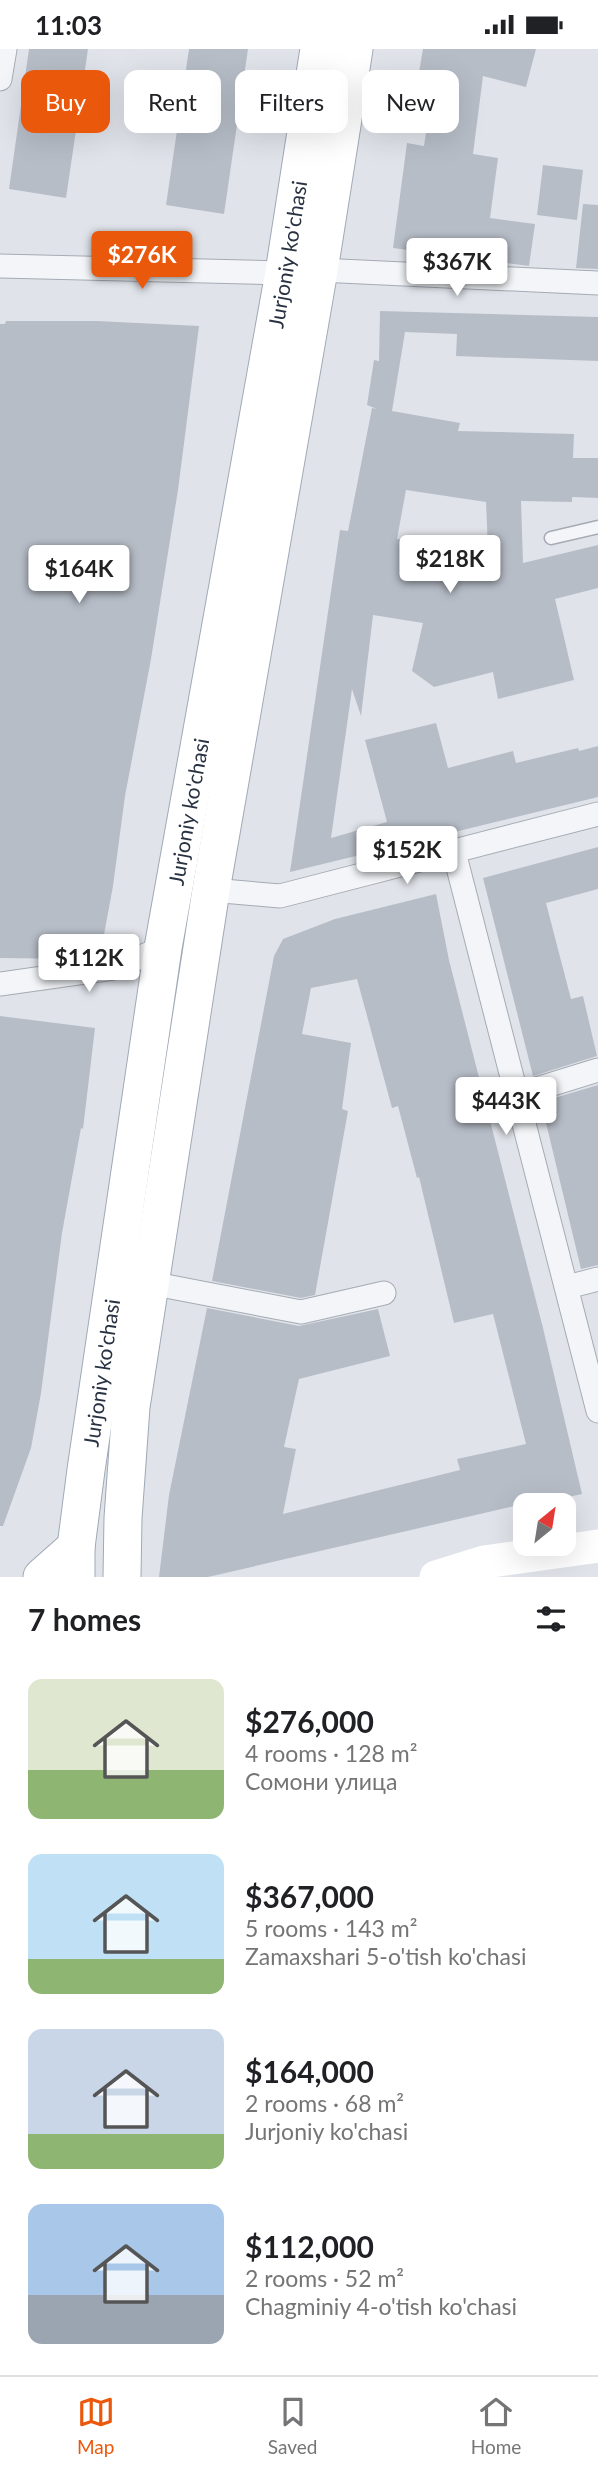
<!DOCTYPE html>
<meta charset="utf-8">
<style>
:root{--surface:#fff;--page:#f2f2f2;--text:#202124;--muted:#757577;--line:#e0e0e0;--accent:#ea580c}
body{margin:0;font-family:Lato,sans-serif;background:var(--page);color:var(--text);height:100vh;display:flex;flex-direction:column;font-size:26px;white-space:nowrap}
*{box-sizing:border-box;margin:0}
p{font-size:23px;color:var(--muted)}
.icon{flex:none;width:38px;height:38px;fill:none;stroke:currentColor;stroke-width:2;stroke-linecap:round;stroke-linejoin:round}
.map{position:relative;height:1528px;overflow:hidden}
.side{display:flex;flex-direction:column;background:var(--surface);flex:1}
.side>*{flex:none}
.banner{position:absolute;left:21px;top:21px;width:556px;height:63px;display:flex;gap:14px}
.needle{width:46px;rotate:30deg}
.tools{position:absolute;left:513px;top:1444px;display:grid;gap:14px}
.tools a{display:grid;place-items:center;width:63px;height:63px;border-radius:14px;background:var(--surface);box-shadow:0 7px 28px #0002;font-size:35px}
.price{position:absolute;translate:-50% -60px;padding:0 16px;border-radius:7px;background:#fff;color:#222;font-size:23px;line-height:46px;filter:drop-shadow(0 2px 4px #0008)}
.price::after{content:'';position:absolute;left:50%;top:42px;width:21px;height:16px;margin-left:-10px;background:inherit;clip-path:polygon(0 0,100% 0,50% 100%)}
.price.active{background:var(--accent);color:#fff}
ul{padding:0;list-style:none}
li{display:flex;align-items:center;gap:21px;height:175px;padding:0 28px}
li span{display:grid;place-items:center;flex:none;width:196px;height:140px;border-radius:14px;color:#555}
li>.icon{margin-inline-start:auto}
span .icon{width:84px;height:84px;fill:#fffc;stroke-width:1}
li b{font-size:30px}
h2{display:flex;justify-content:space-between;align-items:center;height:84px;padding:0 28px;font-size:30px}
.chip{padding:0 24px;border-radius:14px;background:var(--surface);box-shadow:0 7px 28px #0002;font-size:24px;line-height:63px}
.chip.active{background:var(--accent);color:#fff}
.status{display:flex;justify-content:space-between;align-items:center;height:49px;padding:0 35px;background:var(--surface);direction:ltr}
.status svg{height:19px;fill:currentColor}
.dock{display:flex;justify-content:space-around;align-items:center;height:98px;border-top:2px solid var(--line);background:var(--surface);font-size:19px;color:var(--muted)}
.dock a{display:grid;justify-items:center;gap:4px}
.dock .active{color:var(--accent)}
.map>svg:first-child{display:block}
</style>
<div class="status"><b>11:03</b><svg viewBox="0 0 49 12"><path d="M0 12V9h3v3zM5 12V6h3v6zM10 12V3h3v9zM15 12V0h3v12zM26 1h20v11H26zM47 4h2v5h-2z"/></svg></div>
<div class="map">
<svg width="598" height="1528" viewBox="0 0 598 1528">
<rect width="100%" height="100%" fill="#e0e4ea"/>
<g fill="#b7bdc7" fill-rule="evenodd">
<polygon points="29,0 88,0 66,149 9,140"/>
<polygon points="189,0 248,0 224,165 166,156"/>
<polygon points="423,0 536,0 526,38 483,27 473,105 498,109 490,169 535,175 529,217 393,199 407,94 424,97 432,44 416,41"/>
<polygon points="543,116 583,121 577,171 537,166"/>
<polygon points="583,155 598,156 598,220 576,219"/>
<path d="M380,262l218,6v44l-142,-5 1,-22 -52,-2 -13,79 68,12 -2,8 116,3 -1,24h25v40l-26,-1v5l-51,-1 2,62 75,-18v43l-43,11 19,81 -76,19 -5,-27 -59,15 -22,-16 11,-48 -50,-8 -12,101 -9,-27 -21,149 56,-16 -22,-82 71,-17 12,45 65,-17 3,12 62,-15 1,3 19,-5v51l-308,75 50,-342 8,1 24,-123 5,1 -10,-4 7,-45 5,1zM406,441l80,12 3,71 -57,-9 3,-19 -38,-6z"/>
<polygon points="6,272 97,272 199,277 178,441 151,610 125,747 113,837 100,907 76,910 0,909 0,275 5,275"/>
<polygon points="598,798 598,840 546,854 571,950 583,947 597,1007 533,1027 483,829"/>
<polygon points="436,845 449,911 543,1279 582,1445 532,1456 532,1453 208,1528 159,1528 169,1446 207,1259 299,1277 378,1260 390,1307 299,1330 284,1398 296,1400 283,1465 460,1421 457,1410 526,1395 493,1265 454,1274 419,1128 417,1129 398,1057 392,1059 357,930 311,939 302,985 351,994 342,1060 348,1062 315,1246 301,1249 212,1232 274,907 283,890 335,870"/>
<polygon points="0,967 95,979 83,1080 81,1079 62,1184 41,1344 31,1399 3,1477 0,1477"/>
<polygon points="598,1036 598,1216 581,1220 541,1053"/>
</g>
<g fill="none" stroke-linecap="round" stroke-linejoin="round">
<g stroke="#a5abb4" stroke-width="15">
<polyline id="service" points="551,489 598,478"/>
</g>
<g stroke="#a5abb4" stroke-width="25">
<g id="minor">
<polyline points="0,30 5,0"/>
<polyline points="0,217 284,224"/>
<polyline points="319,221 598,234"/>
<polyline points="454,803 598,1362"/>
<polyline points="211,841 280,847 598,765"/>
<polyline points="0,935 113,919 163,899"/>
<polyline points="517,1046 598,1021"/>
<polyline points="150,1234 301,1263 384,1244"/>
<polyline points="567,1238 598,1230"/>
</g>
</g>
<g stroke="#9fa9b6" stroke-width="39">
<g id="primary">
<polyline points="42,1528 76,1498"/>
<path id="s1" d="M76,1528v-30l10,-77 77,-522 121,-675 35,-224"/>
<polyline points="122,1528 123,1469 131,1358 211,841 319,221 354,0"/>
</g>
</g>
<use href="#service" stroke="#f3f5f8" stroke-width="12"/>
<use href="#minor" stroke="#f3f5f8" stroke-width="23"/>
<polyline stroke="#fff" stroke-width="33" points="436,1528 484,1513 598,1497"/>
<use href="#primary" stroke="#fff" stroke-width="37"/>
</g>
<g text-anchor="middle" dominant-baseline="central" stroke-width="5" stroke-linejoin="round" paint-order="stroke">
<g font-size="21" fill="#283242" stroke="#eff3f7">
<text stroke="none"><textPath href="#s1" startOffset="1340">Jurjoniy ko'chasi</textPath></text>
<text stroke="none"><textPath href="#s1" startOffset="774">Jurjoniy ko'chasi</textPath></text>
<text stroke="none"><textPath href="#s1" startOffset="206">Jurjoniy ko'chasi</textPath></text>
</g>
</g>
</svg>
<div class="tools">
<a><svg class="needle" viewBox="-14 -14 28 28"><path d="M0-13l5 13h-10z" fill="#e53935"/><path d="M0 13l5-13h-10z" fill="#757577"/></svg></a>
</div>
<b class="price active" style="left:142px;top:242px">$276K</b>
<b class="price" style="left:457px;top:249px">$367K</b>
<b class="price" style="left:450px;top:546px">$218K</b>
<b class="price" style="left:79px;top:556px">$164K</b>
<b class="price" style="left:407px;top:837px">$152K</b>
<b class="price" style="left:89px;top:945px">$112K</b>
<b class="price" style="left:506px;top:1088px">$443K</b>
<div class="banner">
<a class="chip active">Buy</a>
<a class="chip">Rent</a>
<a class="chip">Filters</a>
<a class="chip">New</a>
</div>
</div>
<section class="side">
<h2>7 homes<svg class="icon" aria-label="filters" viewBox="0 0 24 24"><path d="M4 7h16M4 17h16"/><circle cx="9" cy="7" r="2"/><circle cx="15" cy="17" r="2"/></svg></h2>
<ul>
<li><span style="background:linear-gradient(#dfe7d0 65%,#8fb573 0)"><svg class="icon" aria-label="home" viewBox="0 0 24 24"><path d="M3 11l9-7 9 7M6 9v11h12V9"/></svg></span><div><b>$276,000</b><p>4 rooms · 128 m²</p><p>Сомони улица</p></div></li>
<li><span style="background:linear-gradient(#bfe0f5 75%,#8fb573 0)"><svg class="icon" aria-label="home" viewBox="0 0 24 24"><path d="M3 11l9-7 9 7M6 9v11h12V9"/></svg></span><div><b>$367,000</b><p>5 rooms · 143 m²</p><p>Zamaxshari 5-o'tish ko'chasi</p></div></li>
<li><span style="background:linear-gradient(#c9d6e8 75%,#8fb573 0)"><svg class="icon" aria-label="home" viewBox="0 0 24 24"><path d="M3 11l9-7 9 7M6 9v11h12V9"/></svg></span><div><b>$164,000</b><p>2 rooms · 68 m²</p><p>Jurjoniy ko'chasi</p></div></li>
<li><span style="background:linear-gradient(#a9c7e8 65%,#9aa5b1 0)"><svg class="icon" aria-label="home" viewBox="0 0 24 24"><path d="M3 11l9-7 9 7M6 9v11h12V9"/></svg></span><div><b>$112,000</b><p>2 rooms · 52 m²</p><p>Chagminiy 4-o'tish ko'chasi</p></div></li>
</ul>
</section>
<nav class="dock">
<a class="active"><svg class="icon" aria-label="map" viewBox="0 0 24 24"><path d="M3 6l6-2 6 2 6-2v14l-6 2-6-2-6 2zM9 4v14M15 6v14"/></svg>Map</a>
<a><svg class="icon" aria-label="saved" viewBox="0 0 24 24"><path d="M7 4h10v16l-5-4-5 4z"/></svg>Saved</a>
<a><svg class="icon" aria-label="home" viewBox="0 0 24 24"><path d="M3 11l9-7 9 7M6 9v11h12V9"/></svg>Home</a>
</nav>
